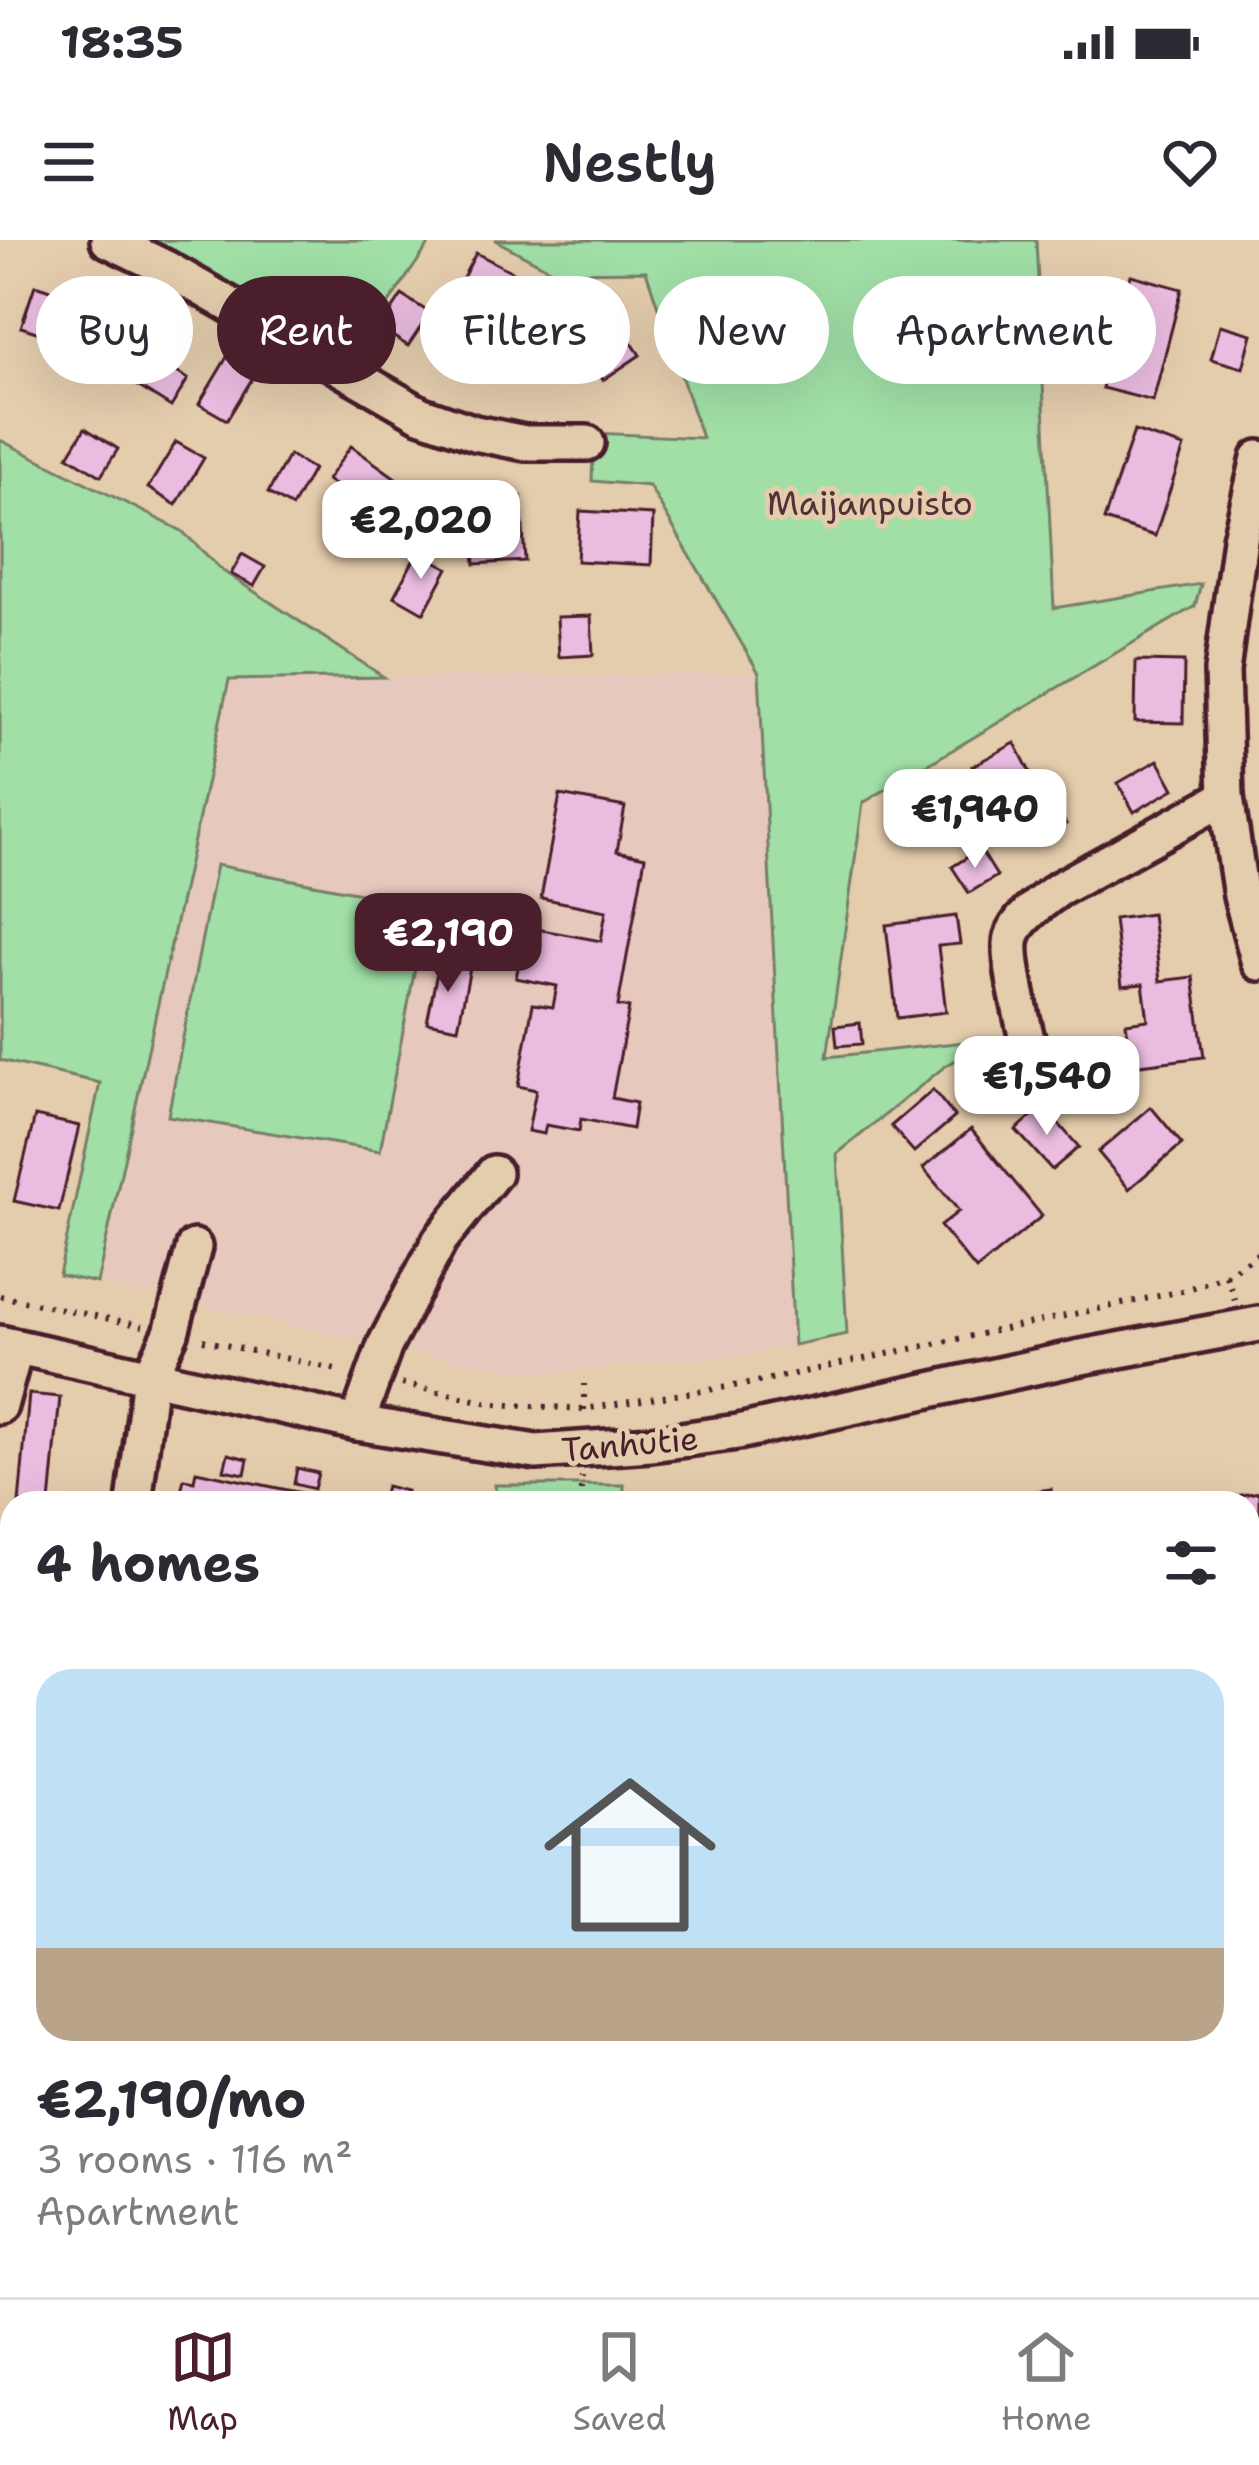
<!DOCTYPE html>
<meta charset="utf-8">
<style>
:root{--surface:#fff;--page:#f2f2f3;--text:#2b2b33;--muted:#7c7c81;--line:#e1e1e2;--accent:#4a1f2b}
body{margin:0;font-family:"Shantell Sans",sans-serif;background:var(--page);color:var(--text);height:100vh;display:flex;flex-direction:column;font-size:45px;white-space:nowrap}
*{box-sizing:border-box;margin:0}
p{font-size:39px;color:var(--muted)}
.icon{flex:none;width:66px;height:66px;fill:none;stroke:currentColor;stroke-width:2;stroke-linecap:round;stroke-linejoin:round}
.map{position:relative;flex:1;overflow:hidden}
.side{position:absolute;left:0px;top:1251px;width:1260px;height:807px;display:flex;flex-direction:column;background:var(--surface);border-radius:36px 36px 0 0;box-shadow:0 12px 48px #0002}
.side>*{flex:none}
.guide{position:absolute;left:36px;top:36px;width:1188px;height:108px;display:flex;gap:24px}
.price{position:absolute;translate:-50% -102px;padding:0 27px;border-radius:24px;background:#fff;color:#222;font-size:39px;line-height:78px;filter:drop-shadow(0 3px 6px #0008)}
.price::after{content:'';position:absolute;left:50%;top:72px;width:36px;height:27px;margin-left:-18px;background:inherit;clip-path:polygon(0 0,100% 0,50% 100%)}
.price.active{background:var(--accent);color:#fff}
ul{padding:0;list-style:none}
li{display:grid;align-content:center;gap:24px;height:636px;padding:0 36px}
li+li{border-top:3px solid var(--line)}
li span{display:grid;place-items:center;height:372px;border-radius:36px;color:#555}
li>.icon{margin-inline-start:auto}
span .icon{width:216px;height:216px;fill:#fffc;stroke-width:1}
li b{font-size:51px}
h2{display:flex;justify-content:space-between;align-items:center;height:144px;padding:0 36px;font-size:51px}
.tag{padding:0 42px;border-radius:54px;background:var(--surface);box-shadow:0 12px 48px #0002;font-size:42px;line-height:108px}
.tag.active{background:var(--accent);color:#fff}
.status{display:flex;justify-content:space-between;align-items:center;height:84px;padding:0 60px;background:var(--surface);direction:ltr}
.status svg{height:33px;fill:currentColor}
header{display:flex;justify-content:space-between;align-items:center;height:156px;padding:0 36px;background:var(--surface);font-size:54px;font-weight:600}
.menu{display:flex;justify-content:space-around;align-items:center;height:168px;border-top:3px solid var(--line);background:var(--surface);font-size:33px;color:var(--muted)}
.menu a{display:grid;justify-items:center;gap:6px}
.menu .active{color:var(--accent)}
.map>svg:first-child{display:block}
</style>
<div class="status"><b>18:35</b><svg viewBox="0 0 49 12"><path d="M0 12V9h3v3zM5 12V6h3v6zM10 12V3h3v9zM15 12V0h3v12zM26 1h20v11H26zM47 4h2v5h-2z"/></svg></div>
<header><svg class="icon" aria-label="menu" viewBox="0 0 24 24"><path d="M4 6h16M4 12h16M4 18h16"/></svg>Nestly<svg class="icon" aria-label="heart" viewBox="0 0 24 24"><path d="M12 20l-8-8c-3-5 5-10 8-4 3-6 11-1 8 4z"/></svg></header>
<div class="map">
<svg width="1259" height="2057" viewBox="0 0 1259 2057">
<rect width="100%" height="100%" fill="#e4cdad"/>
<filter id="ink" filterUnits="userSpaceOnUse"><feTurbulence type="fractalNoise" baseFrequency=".00833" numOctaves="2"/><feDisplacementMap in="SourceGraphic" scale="24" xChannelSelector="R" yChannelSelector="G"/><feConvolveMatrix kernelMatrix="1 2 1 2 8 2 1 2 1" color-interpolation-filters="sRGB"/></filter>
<g filter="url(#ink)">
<polygon fill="#e6c8bc" points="759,433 794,1105 750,1114 542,1134 434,1117 97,1043 230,440"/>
<g fill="#a1dfa7" stroke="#767f69" stroke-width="3">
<polygon points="140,0 432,0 354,114"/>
<polygon points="495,0 1036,0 1054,368 1201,344 1195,366 863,563 827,817 992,799 944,827 837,914 847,1094 794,1105 759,433 649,246 592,241 594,193 702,198 646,31 555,32"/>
<polygon points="0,200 182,291 223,331 384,437 229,440 97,1043 59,1035 100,843 0,820"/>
<polygon points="216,625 427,666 380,911 168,876"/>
<polygon points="495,1245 624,1245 624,1263 496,1263"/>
<polygon points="12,1479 12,1548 4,1556 0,1610 0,1494"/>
<polygon points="0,1676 12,1693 12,2046 1067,2046 1068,2057 0,2057"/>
</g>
<g fill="#eabce0" stroke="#4a1f2b" stroke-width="3">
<polygon points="476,13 528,40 511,73 505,70 501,79 487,72 492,63 459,45"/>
<polygon points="1131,35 1182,49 1153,161 1102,148"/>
<polygon points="35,45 105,68 91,110 21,87"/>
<polygon points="598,52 640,115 603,140 561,76"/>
<polygon points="402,55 430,73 408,106 380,88"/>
<polygon points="1220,85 1252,94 1243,128 1211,119"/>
<polygon points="152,117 188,139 171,167 136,145"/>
<polygon points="227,117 255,134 227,180 199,164"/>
<polygon points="85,188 118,209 101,236 68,216"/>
<polygon points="1134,191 1184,207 1155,296 1104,280"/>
<polygon points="176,202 204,218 176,265 148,248"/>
<polygon points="351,206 414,251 372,310 343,290 361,264 327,240"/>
<polygon points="289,215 313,229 292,267 268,253"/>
<polygon points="521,256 525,321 475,324 471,259"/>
<polygon points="580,271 653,275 651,325 577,321"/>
<polygon points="418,312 448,328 424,373 394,356"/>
<polygon points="242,314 265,327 254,346 231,334"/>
<polygon points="591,376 593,415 559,417 557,377"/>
<polygon points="1136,421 1184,422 1183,483 1135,482"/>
<polygon points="1015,503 1047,565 1054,562 1066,584 1028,604 1018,586 1007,593 972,526"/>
<polygon points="1158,520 1174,549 1134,572 1118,543"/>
<polygon points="560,555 625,567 617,611 645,617 618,766 629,768 612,858 636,863 632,889 581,879 579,891 546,885 544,894 528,891 536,850 518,846 533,764 553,767 557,746 516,738 526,687 601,701 606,671 541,658"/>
<polygon points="980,609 997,636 969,653 952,627"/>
<polygon points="1152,674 1160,741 1193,737 1204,817 1132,826 1126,783 1148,780 1143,744 1122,746 1114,679"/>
<polygon points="956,676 960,704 938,706 946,772 897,778 886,685"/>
<polygon points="439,722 470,728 458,788 427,782"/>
<polygon points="860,783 862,804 837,806 835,786"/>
<polygon points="933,850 955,877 914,912 891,886"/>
<polygon points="1043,866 1079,907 1052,930 1016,890"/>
<polygon points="1151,867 1182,904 1129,949 1098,912"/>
<polygon points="35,876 79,886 59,971 14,961"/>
<polygon points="971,889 1042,976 976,1030 940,986 959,971 923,928"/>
<polygon points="29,1154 60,1157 50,1263 19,1263"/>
<polygon points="228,1214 248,1219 245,1234 224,1230"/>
<polygon points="297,1228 318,1233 314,1249 294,1244"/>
<polygon points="196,1231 350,1263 178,1263 184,1239 194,1241"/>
<polygon points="386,1246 406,1251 403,1263 382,1262"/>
<polygon points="1051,1249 1053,1263 1024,1263 1022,1253"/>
<polygon points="1168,1251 1170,1263 1103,1263"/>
<polygon points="1259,1252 1259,1299 1248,1301 1248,1263 1219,1263 1218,1259"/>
<polygon points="1259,1465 1259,1528 1258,1529 1250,1466"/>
<polygon points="1248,1660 1251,1660 1259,1724 1259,1728 1248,1730"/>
<polygon points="1259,1923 1259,1983 1248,1984 1248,1924"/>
</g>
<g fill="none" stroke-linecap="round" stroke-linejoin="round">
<g stroke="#4a1f2b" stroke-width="42">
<g id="minor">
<polyline points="108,0 166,28 420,174 475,193 525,203 587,203"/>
<polyline points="1259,218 1240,299 1222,431 1226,557 1241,656 1259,723"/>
<path d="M1030,813c-5,-25 -24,-94 -18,-116 5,-19 32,-37 47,-48l167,-92"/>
<polyline points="0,1103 357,1183 536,1212 651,1204 738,1192 1076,1118 1259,1084"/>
<polyline points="0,1166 16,1107"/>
<polyline points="357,1183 385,1105 440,1000 494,933"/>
<polyline points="134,1263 150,1137 171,1093 194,1007"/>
<polyline points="1248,1416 1259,1414"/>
<polyline points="1248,1832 1259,1829"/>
</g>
</g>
<g stroke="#4a1f2b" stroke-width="6" stroke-dasharray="3 9" stroke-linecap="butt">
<polyline points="1226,1035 1235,1060"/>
<polyline points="0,1056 143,1086"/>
<polyline points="203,1100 342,1131"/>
<polyline points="402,1144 494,1164 584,1169 747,1144 1182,1051 1226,1035 1259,1013"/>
<polyline points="584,1170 584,1144"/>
<polyline points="580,1263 582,1237"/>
<polyline points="0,1319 12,1320"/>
<polyline points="0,1859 12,1872"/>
<polyline points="302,2046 317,2056"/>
<polyline points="898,2046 899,2057"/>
</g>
<use href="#minor" stroke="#e4cdad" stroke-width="33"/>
</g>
</g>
<g text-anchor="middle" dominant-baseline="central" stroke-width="10" stroke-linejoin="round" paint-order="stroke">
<g font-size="33" fill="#533237" stroke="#e4cdad">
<text x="870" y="263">Maijanpuisto</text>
</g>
<g font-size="33" fill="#4a1f2b" stroke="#e4cdad">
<text transform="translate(630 1204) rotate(-5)">Tanhutie</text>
</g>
</g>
</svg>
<b class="price" style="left:421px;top:342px">€2,020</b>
<b class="price" style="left:975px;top:631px">€1,940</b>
<b class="price active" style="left:448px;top:755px">€2,190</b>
<b class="price" style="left:1047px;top:898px">€1,540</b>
<div class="guide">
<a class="tag">Buy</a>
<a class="tag active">Rent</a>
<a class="tag">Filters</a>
<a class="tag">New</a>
<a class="tag">Apartment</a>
</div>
<section class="side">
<h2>4 homes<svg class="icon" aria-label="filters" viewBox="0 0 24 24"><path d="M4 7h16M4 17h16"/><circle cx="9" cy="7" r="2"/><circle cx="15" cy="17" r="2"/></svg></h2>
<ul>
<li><span style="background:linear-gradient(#bfe0f5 75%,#b9a48a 0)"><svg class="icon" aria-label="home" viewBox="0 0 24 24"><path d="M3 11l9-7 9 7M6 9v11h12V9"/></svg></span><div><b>€2,190/mo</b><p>3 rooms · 116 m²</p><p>Apartment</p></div></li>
</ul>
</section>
</div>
<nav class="menu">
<a class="active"><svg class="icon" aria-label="map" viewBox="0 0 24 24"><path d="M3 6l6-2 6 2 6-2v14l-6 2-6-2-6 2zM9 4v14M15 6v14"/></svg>Map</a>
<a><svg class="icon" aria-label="saved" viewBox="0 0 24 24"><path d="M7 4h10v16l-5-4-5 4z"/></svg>Saved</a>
<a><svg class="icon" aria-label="home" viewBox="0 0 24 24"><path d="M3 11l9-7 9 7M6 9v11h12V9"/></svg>Home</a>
</nav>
